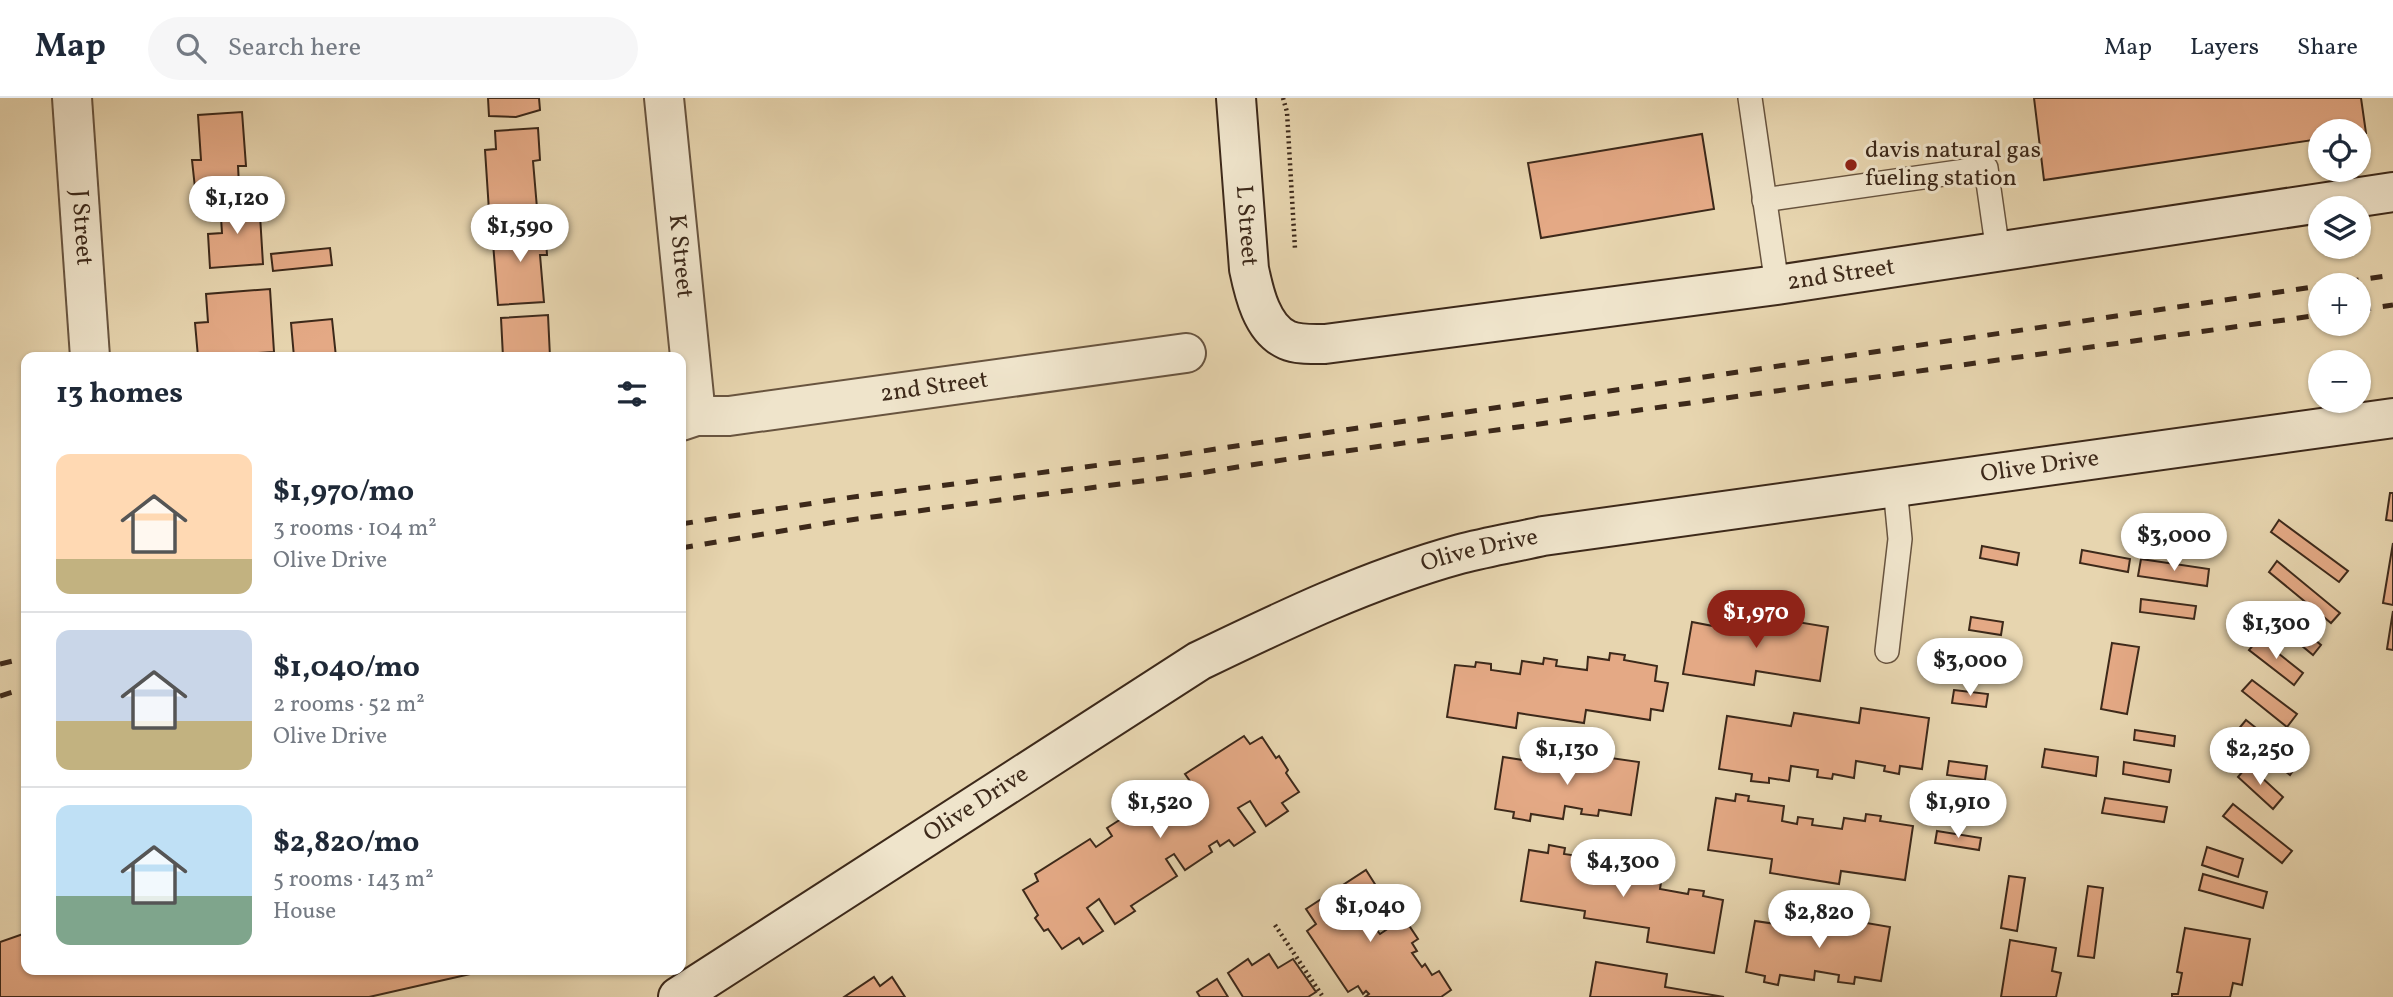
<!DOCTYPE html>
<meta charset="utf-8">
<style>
:root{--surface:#fff;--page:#f6f6f7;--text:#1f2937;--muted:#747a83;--line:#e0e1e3;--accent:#8f2418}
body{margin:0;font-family:Vollkorn,serif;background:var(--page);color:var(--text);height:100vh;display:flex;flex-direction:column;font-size:26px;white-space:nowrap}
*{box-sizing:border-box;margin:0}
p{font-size:23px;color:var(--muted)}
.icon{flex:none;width:38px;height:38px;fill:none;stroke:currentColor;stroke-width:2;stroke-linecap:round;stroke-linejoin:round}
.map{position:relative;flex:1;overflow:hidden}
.drawer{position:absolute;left:21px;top:254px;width:665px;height:623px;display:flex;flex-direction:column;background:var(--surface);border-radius:14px;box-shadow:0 2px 5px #0004}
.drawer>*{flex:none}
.fabs{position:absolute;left:2308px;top:21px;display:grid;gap:14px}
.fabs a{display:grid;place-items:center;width:63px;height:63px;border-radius:50%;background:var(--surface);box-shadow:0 2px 5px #0004;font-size:35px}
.price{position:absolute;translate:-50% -60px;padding:0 16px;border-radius:24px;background:#fff;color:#222;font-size:23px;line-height:46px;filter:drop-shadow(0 2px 4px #0008)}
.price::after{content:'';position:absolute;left:50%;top:42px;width:21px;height:16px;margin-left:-10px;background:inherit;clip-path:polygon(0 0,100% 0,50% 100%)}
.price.on{background:var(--accent);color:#fff}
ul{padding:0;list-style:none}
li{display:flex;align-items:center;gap:21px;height:175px;padding:0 35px}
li+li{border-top:2px solid var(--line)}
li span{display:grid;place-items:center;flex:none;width:196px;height:140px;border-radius:14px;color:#555}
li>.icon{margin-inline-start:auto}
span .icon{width:84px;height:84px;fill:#fffc;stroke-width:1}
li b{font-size:30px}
h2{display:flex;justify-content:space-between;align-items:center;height:84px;padding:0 35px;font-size:30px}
header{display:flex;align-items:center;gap:42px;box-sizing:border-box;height:98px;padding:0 35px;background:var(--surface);border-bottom:2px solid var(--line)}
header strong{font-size:33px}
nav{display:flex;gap:38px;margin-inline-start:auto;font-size:24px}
.search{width:490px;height:63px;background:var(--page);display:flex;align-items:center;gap:18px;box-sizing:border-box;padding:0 24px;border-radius:38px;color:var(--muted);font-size:26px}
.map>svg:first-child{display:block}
</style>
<header>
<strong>Map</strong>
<div class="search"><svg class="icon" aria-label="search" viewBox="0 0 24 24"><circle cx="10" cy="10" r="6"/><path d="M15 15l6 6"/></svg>Search here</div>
<nav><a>Map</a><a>Layers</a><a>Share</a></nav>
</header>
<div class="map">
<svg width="2393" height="899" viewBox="0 0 2393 899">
<rect width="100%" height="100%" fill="#e7d5af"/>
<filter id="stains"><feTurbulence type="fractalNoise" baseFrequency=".00286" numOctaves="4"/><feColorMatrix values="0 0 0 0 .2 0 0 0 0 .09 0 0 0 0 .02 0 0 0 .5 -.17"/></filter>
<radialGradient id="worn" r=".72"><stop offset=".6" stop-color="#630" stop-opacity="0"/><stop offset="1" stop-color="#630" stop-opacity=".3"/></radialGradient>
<g fill="#e4a985" stroke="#3d291a" stroke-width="2">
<polygon points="488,0 539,0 540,12 516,19 489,18"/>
<polygon points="2034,0 2361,0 2366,35 2320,33 2320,41 2044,82"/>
<polygon points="242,14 246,68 238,68 239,87 195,90 192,62 201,62 198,17"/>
<polygon points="538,30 540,62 533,63 537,110 489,113 485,52 496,51 495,33"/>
<polygon points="1702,36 1714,111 1541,140 1528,65"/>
<polygon points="259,101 263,166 210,170 208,136 222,135 220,104"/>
<polygon points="545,125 547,157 540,157 544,204 498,207 493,145 504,144 503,129"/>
<polygon points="330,150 332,167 273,173 271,156"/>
<polygon points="270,191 274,254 198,259 195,225 208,224 206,196"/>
<polygon points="548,217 550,259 503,259 501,220"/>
<polygon points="332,221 336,259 294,259 291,225"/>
<polygon points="2390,395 2393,395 2393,423 2386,422"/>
<polygon points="2279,422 2348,473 2339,484 2271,434"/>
<polygon points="2160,428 2208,433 2206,448 2158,443"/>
<polygon points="2393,445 2393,507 2383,505"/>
<polygon points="1982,448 2019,455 2017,467 1980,460"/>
<polygon points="2082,452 2130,461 2128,474 2080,465"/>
<polygon points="2141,461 2209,471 2207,488 2138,478"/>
<polygon points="2277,463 2340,515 2331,525 2269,474"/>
<polygon points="2141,501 2196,508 2194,521 2140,514"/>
<polygon points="2270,505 2321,547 2313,557 2262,515"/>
<polygon points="2393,513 2393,552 2387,551"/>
<polygon points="1781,516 1797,518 1797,524 1828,529 1820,583 1756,573 1754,587 1683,576 1692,524 1713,528 1714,521 1728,522 1727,528 1758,533 1760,519 1780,522"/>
<polygon points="1971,519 2003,524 2001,537 1969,532"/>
<polygon points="2259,540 2303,575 2294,587 2249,552"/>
<polygon points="2112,545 2139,549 2127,616 2101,611"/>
<polygon points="1610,555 1625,557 1624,562 1657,568 1655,583 1668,585 1663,613 1651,611 1650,622 1586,612 1584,625 1518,615 1516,630 1447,619 1455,567 1475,569 1476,564 1491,566 1491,572 1520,576 1522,563 1543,566 1544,560 1557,562 1556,568 1587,572 1588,559 1609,562"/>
<polygon points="1964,557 1995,562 1993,575 1962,570"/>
<polygon points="2252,582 2297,616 2287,629 2242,593"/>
<polygon points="1954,592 1988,596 1986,609 1952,605"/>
<polygon points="1861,610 1929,620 1922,671 1900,668 1899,676 1884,673 1885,668 1856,663 1854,680 1833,676 1832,681 1817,679 1818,672 1791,668 1789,683 1769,680 1769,685 1751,683 1752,676 1719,671 1727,618 1791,628 1794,615 1859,625"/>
<polygon points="2246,622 2299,664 2290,677 2236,634"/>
<polygon points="2135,632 2175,638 2174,648 2134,642"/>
<polygon points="1244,638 1250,646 1262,639 1276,660 1279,658 1288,672 1286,675 1299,694 1282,705 1288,713 1266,728 1250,703 1238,710 1255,734 1234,748 1229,742 1220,748 1217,743 1209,748 1212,754 1185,772 1174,756 1166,761 1177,778 1131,808 1135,813 1115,826 1099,801 1087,810 1103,833 1083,846 1079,840 1062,851 1048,831 1044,833 1035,820 1038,817 1023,792 1038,783 1035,776 1090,741 1096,749 1112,738 1107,730 1168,691 1173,698 1192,686 1185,676"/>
<polygon points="2045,651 2098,659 2096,678 2042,669"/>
<polygon points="1569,654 1639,664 1631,717 1599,712 1598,718 1581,716 1582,711 1565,708 1563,721 1531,716 1530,723 1513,720 1514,714 1495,711 1503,659 1567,669"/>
<polygon points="1949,663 1987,668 1985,682 1947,677"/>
<polygon points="2124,664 2171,672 2169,684 2123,676"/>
<polygon points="2248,667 2283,699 2273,711 2238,679"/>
<polygon points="1736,696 1749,698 1748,703 1784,708 1782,723 1797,726 1798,719 1813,721 1812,727 1842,731 1844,720 1865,723 1866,716 1881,718 1880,723 1913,728 1905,782 1841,773 1839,786 1770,775 1772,761 1708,752 1716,700 1735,703"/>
<polygon points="2105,700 2167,709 2164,724 2102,715"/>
<polygon points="2233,706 2292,753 2282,765 2223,718"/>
<polygon points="1937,733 1981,740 1979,752 1935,745"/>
<polygon points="1549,747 1565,750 1564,756 1599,761 1598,767 1626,772 1627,766 1642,768 1641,774 1662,778 1660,791 1688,796 1689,791 1704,793 1703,798 1723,802 1714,855 1647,844 1649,830 1584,820 1585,813 1521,803 1529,752 1548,755"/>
<polygon points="2207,749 2243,761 2238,779 2202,767"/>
<polygon points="1366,772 1392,813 1372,826 1380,836 1404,820 1418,841 1412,845 1417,853 1412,855 1422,869 1425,866 1432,877 1439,873 1451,892 1441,899 1365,899 1369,896 1366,893 1363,896 1358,888 1348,894 1307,833 1316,826 1306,811"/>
<polygon points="2203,776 2267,794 2263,810 2199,792"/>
<polygon points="2009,778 2025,780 2017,833 2001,830"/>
<polygon points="2088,788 2103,790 2094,860 2078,858"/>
<polygon points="1820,817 1890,829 1881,883 1855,879 1854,886 1838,884 1839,877 1815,873 1814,882 1780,877 1778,887 1764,884 1765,878 1746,874 1755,823 1817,832"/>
<polygon points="2185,830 2250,841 2242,887 2233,885 2230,899 2172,899 2172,896 2178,896 2182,875 2177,874"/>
<polygon points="26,835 26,872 488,872 369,899 0,899 0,844"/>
<polygon points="2010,842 2056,850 2052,873 2061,875 2056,899 2001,899"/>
<polygon points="1269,856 1278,870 1293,861 1316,894 1308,899 1243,899 1228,875 1248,861 1252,867"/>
<polygon points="1596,864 1667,876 1665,889 1724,899 1590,899"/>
<polygon points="874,879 880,888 892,879 905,899 844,899"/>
<polygon points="1217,881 1228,899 1200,899 1197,894"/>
</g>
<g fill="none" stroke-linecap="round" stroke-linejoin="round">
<g stroke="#68543f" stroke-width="26">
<g id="lane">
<polyline points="1750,0 1777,187"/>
<polyline points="1764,102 1986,70 1998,154"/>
<polyline points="1887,553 1900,441 1895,389"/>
</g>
</g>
<g stroke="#68543f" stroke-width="42">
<g id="street">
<path id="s1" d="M72,0l18,259"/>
<path id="s2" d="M664,0l32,318"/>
<path id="s3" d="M681,323l15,-5h33l457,-63"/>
</g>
</g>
<g stroke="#3d291a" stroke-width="42">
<g id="secondary">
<path id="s4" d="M1236,0l13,171c5,24 13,60 38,71 11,5 26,4 38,4l452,-59 616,-93"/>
<path id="s5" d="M678,899l521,-336c85,-41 170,-82 261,-107 27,-7 56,-12 83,-18l850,-118"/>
</g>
</g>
<g stroke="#3d291a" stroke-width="4.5" stroke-dasharray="2 3.5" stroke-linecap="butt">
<polyline points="1283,0 1287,14 1295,151"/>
<polyline points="1275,827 1323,899"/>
</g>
<use href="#lane" stroke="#efe4cb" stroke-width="23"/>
<use href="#street" stroke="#efe4cb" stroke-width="38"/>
<use href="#secondary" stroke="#efe4cb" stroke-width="38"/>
<g stroke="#3d291a" stroke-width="5" stroke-dasharray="12 12" stroke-linecap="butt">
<polyline points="2323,187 2393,177"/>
<polyline points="2359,212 2393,207"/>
<polyline points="681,426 846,400 1169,358 2320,188"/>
<polyline points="681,450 835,424 1187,377 1289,361 2320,217"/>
<polyline points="0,566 26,560"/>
<polyline points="0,598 26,590"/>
</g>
</g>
<circle fill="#8f2418" stroke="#efe4cb" stroke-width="2.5" cx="1851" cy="67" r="7"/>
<g text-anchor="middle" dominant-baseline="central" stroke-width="6" stroke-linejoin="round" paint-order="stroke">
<g font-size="24" fill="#3d291a" stroke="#efe4cb" text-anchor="start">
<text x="1865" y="53">davis natural gas<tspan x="1865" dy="28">fueling station</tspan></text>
</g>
<g font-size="24" fill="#3d291a" stroke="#efe4cb">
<text stroke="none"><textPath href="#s4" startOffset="128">L Street</textPath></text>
<text stroke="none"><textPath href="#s1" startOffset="130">J Street</textPath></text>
<text stroke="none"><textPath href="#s2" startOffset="159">K Street</textPath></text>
<text stroke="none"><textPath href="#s4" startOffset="814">2nd Street</textPath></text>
<text stroke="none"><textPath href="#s3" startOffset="256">2nd Street</textPath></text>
<text stroke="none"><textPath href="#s5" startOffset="1489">Olive Drive</textPath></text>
<text stroke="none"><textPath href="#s5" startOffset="922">Olive Drive</textPath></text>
<text stroke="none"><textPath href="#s5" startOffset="355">Olive Drive</textPath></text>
</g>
</g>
<rect width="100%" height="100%" filter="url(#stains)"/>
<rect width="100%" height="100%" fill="url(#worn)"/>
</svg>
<div class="fabs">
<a><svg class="icon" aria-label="locate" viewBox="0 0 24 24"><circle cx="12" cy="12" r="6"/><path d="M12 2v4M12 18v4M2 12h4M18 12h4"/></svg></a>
<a><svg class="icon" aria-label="layers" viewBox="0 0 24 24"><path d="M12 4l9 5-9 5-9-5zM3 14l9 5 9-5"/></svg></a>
<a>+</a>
<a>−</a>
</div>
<b class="price" style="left:237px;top:138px">$1,120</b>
<b class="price" style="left:520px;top:166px">$1,590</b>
<b class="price" style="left:2174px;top:475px">$3,000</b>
<b class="price on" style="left:1756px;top:552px">$1,970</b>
<b class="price" style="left:2276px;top:563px">$1,300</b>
<b class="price" style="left:1970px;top:600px">$3,000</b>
<b class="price" style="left:1567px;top:689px">$1,130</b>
<b class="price" style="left:2260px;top:689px">$2,250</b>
<b class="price" style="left:1160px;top:742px">$1,520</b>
<b class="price" style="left:1958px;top:742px">$1,910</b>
<b class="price" style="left:1623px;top:801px">$4,300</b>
<b class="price" style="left:1370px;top:846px">$1,040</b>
<b class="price" style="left:1819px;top:852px">$2,820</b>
<section class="drawer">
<h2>13 homes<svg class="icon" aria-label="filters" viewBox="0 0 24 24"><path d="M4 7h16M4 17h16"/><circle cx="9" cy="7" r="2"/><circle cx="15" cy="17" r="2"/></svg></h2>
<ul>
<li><span style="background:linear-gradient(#ffd9b3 75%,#c2b280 0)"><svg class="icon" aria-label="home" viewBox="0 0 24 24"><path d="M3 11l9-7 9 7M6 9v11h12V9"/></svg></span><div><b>$1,970/mo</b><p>3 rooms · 104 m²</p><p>Olive Drive</p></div></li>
<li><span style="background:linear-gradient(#c9d6e8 65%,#c2b280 0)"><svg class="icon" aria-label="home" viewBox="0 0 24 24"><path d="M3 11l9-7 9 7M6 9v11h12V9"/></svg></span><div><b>$1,040/mo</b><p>2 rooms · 52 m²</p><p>Olive Drive</p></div></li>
<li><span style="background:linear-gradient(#bfe0f5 65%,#7fa58c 0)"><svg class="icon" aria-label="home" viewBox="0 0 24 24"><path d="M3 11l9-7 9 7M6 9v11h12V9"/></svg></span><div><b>$2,820/mo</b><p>5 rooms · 143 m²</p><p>House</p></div></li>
</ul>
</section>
</div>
